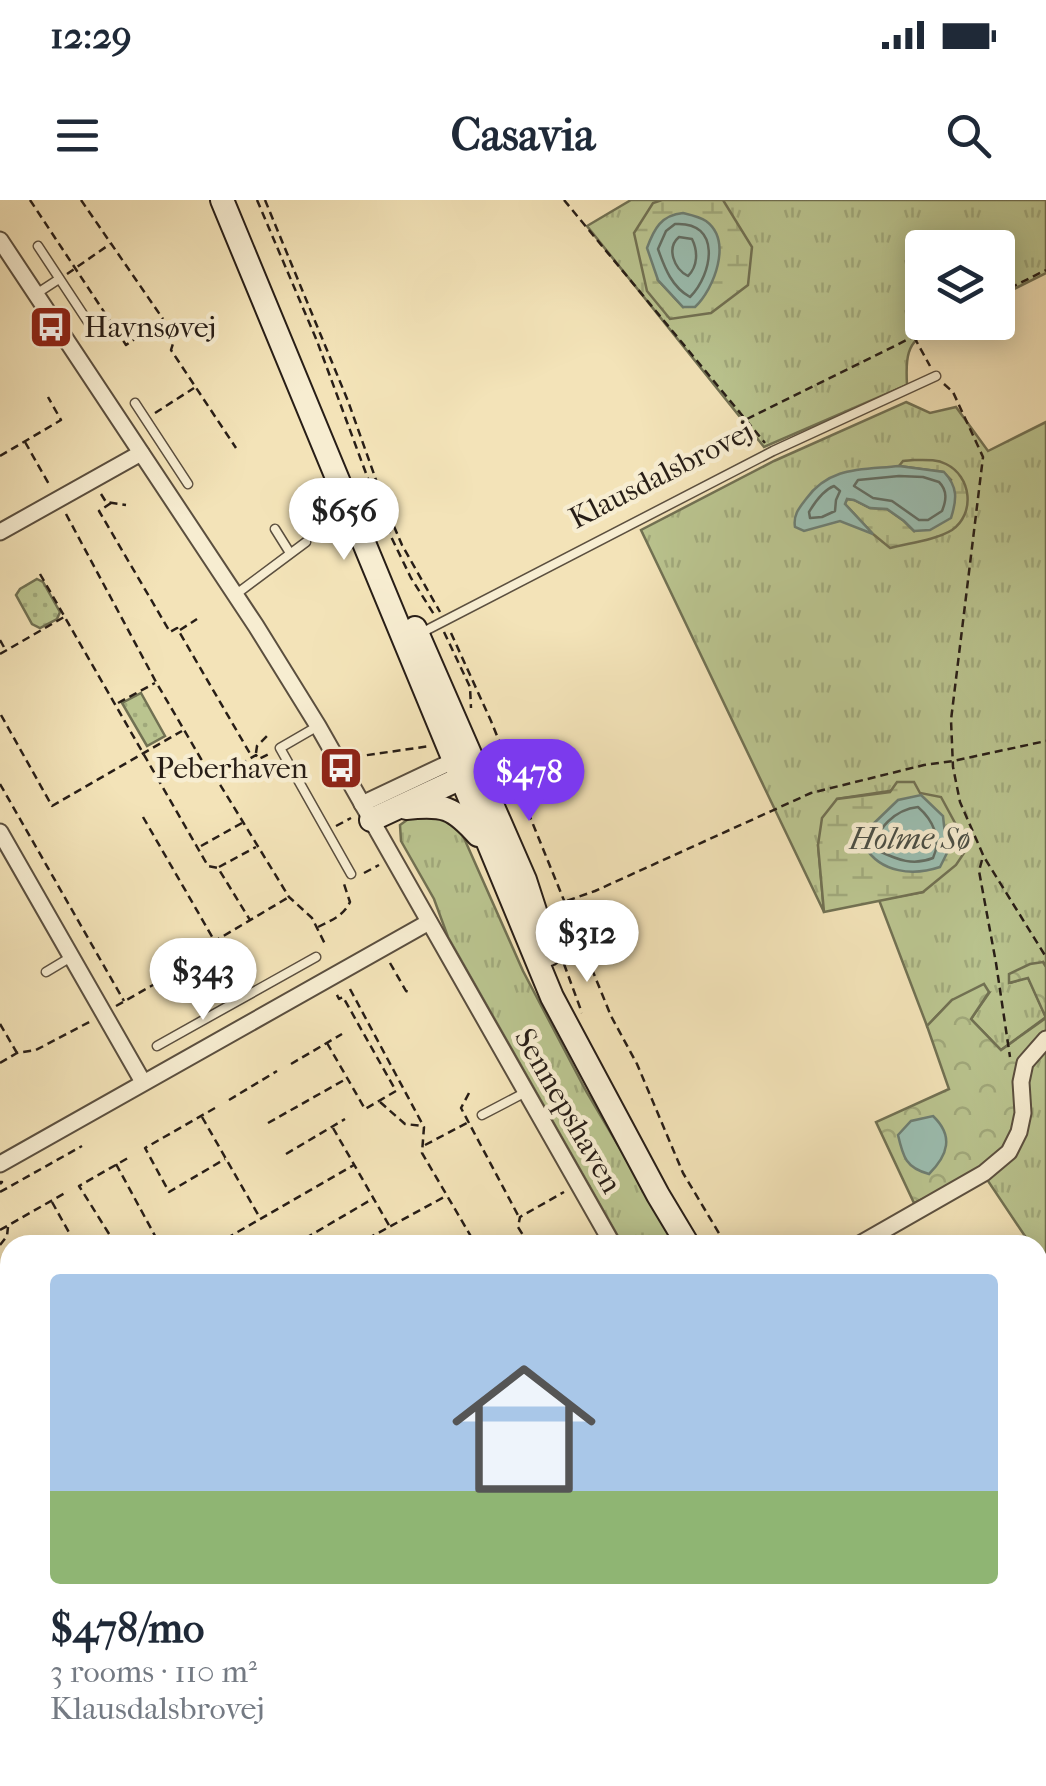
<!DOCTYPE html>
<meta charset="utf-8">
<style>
:root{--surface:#fff;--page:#f2f2f3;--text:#1f2937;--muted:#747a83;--accent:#7c3aed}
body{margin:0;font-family:"IM FELL French Canon",serif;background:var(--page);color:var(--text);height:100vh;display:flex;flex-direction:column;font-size:38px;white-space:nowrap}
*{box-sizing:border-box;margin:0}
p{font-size:32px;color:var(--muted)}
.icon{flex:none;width:55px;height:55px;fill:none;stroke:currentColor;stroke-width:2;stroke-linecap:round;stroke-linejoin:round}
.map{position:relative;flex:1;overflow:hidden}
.panel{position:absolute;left:0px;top:1035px;width:1048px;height:552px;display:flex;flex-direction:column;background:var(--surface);border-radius:30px 30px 0 0;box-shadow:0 5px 25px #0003}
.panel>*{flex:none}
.controls{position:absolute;left:905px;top:30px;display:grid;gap:20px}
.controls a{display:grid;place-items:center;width:110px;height:110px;border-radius:10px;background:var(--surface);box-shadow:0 5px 25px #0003;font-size:50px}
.price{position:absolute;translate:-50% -85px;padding:0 22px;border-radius:35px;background:#fff;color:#222;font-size:32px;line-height:65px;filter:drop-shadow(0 2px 5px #0008)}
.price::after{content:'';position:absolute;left:50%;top:60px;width:30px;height:22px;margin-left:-15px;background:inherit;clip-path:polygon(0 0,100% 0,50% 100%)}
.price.selected{background:var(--accent);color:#fff}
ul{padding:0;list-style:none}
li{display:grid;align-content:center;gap:20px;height:530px;padding:0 50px}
li span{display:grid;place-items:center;height:310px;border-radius:10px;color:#555}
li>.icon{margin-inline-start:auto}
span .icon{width:180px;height:180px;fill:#fffc;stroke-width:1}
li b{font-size:42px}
.status{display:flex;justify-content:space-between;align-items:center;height:70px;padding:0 50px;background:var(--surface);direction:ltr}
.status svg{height:28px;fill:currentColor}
header{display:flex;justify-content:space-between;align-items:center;height:130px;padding:0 50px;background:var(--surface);font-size:45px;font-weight:800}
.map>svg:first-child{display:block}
</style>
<div class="status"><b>12:29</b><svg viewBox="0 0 49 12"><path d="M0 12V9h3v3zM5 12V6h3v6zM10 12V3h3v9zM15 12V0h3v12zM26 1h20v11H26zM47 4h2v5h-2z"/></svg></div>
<header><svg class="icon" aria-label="menu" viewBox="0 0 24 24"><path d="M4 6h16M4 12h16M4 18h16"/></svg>Casavia<svg class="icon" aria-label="search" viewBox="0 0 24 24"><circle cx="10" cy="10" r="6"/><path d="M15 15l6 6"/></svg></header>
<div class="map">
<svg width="1046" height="1586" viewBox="0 0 1046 1586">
<defs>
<pattern id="grass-tufts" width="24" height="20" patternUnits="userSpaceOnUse" patternTransform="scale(2.5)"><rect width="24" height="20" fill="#bac48f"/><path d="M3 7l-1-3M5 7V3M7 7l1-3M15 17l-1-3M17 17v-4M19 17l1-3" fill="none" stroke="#a0a87b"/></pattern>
<pattern id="forest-crowns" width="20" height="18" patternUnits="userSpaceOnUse" patternTransform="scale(2.5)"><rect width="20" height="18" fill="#bac48f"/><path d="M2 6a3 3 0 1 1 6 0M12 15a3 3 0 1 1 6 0" fill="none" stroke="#a0a87b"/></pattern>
<pattern id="wetland-marsh" width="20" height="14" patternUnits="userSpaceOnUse" patternTransform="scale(2.5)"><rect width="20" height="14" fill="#bac48f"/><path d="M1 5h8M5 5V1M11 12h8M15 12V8" fill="none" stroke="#a0a87b"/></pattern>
<pattern id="park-dots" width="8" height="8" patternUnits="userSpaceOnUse" patternTransform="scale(2.5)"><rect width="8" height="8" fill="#bac48f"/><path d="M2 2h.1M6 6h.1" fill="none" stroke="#a0a87b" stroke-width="1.8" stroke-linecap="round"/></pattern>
</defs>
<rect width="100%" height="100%" fill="#f3e3b8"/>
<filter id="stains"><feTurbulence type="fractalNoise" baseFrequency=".002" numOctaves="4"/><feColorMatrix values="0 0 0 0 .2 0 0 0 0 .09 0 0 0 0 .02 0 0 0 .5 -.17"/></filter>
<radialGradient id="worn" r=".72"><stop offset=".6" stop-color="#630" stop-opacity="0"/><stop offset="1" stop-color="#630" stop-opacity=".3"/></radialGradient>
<g fill="url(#grass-tufts)" stroke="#717153" stroke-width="2.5">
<path d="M631,0h415v73l-48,24v-49h-76v74l22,1c-34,16 -39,23 -37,62l-143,62 -177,-221z"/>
<polygon points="906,202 930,213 956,207 988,251 1046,222 1046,767 1043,762 1010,783 1028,777 1046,817 1001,850 971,819 989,793 952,800 927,826 879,700 923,692 890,591 837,599 818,645 824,712 641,330 774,261"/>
<polygon points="418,612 435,612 460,629 523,771 586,891 677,1045 623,1045 448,737 434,699 401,641 400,625"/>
<polygon points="1046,848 1046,1068 1038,1055 1038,1045 1031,1045 984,975 1026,884 1030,864"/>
<polygon points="1038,1117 1046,1134 1046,1344 1038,1351"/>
</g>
<path fill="url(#forest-crowns)" stroke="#717153" stroke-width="2.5" d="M1043,762l3,5v68l-14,11c-11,46 -11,97 -54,126 -18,13 -43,21 -64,31l-38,-81 73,-33 -22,-63 25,-26 32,-16 5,8 -18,27 30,31 45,-32 -18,-40 -19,5v-9l21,-10z"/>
<g fill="url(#wetland-marsh)" stroke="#717153" stroke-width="2.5" fill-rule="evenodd">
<path d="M662,0h61l29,47 -4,38 -37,28 -41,6 -23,-28 -13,-58 19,-30zM718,45c0,37 -9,38 -35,62l-25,-27z"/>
<path d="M914,260c11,0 22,-1 32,4 25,12 30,49 6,66 -16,10 -43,13 -62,18l-17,-14 -28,-30 2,-5 7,1 16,8 17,1 17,12 10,10 37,-51 -8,-8 -44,-6 4,-5z"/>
<polygon points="897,582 914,582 920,593 941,597 968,647 956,665 923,692 824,712 818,645 822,618 837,599 890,592"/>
</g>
<g fill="url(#park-dots)" stroke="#717153" stroke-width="2.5">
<polygon points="37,379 43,382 60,412 57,419 40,428 32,424 16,395 20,389"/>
<polygon points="141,493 165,536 147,546 122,503"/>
</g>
<polygon fill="#bac48f" stroke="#717153" stroke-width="2.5" points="182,1578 1033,1578 1039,1586 170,1586"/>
<g fill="#9bbeb1" stroke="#6d7e73" stroke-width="2.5">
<path d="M683,13c8,2 17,4 23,8 27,20 8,68 -11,86h-12l-25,-27 -11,-32c7,-19 14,-33 36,-35z"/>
<path d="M899,266l45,6c14,15 13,27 7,46l-21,12 -16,1 -10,-10 -17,-12 -17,-1 -16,-8 -7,-1 -2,5 28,30 -33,-13 -36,10 -9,-4c-2,-12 4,-19 11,-28 24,-33 56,-29 93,-33z"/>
<path d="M921,595l22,21 4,37 -7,14c-27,9 -59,6 -75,-20l4,-19 29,-28z"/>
<path d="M933,916c21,20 15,39 -4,58 -23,-6 -26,-17 -31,-39l13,-14z"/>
</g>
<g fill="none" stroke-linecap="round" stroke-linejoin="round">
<g stroke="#626e64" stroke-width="2.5">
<path d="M675,24c47,-3 38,50 15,73 -18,-10 -25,-28 -32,-48l8,-18z"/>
<path d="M679,37l13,2c6,12 6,27 -4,37 -14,-7 -22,-28 -9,-39z"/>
<path d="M899,276l24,1 16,5c9,9 7,19 3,29l-14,9h-9l-27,-19 -19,-3 -19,-12 4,-6z"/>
<path d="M834,286l6,5 -4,9 -1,11 -13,6 -12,1 -1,-6c6,-10 14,-22 25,-26z"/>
<path d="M918,607c15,13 24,32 15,51 -20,8 -35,2 -54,-7 -8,-22 19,-42 39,-44z"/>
</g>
<g stroke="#5b4f3f" stroke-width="11">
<g id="lane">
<polyline points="38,46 94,131"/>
<polyline points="36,94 59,79"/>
<polyline points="135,203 188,284"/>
<polyline points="275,329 290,353"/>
<polyline points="235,395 306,342"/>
<polyline points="421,433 773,251 936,176"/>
<polyline points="318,526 280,548 351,674"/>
<polyline points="46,772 71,757"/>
<polyline points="157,846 316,757"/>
<polyline points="482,915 526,892"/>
<polyline points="1038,1398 1046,1410"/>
<polyline points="1038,1457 1046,1451"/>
<polyline points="953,1578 959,1586"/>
<polyline points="271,1586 283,1578"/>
<polyline points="477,1586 490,1578"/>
<polyline points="689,1586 701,1578"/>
<polyline points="902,1586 915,1578"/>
</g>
</g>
<g stroke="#5b4f3f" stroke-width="19">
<g id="street">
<polyline points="0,40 256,426 318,526 613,1045"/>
<polyline points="0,332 141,253"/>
<polyline points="362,604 453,561"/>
<polyline points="0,632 143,882"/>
<polyline points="0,964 429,722"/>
<polyline points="858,1045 984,973 1009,952 1019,932 1023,913 1021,882 1025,863 1046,839"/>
<polyline points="0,1525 10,1543"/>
<polyline points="38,1578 46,1579 50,1578"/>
</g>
</g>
<g stroke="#281e17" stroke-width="26">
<g id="secondary">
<polyline points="222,0 552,797 658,995 688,1045"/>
<polyline points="415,428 525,680 549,754"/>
<path d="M406,608c38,-4 47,-1 72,27"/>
<polyline points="371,620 470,574"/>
<polyline points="1038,1548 1046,1560"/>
</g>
</g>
<g stroke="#281e17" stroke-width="2.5" stroke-dasharray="8 5" stroke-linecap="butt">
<polyline points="30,0 126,145 163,120 175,137 171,150 236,248"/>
<polyline points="81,0 163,119"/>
<polyline points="257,0 317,141 384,322 411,378 435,416"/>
<polyline points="265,0 348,201 386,308 402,345 440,412"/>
<polyline points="564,0 765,243"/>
<polyline points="67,74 110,44"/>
<polyline points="998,94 1046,70"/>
<polyline points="914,137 930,166"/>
<polyline points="944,184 953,192 983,257 951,520 953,567 960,602 984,657 1046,757"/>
<polyline points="155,213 194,188"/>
<polyline points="747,219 943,122"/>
<polyline points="25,242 50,286"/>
<polyline points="0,256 61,220 48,197"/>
<polyline points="101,294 106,302 126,305"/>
<polyline points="111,303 99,311 170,432 177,428 252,557"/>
<polyline points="66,314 156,482 204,564 216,578 289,697 312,718 325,744"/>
<polyline points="40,374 208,666 218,668 250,720"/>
<polyline points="180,430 197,419"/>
<polyline points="444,432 470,487 471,508"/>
<polyline points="451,433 491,521 611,816 637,864 683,973 726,1045"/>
<polyline points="0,440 5,449"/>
<polyline points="0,454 64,417"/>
<polyline points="118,503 155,483"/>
<polyline points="1,515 52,606 182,531"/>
<polyline points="256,553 257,546 267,536"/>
<polyline points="354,557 430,546"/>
<polyline points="217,578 256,555 259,559 269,554"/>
<polyline points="0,584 124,801"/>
<polyline points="143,617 214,740"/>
<polyline points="336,626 351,618"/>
<polyline points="201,646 242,623"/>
<polyline points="982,660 979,671 996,763 1010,857"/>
<polyline points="219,667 256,647"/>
<polyline points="364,673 379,665"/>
<polyline points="555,705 595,691 811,593 924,565 953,561 1046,541"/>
<path d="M318,727c14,-7 25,-11 32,-25l-6,-18"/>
<polyline points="390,763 406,791 411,793"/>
<polyline points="564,764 582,813"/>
<polyline points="350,789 424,927 422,953 476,1045"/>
<polyline points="116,806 160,781 168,769 289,697"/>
<polyline points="0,824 17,853"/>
<polyline points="327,843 365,909 396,891 343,797 339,799 336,793"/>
<polyline points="0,863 17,853 36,850 93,820"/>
<polyline points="291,864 342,834"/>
<polyline points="469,893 461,908 520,1019"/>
<polyline points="229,900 277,871"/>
<polyline points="380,902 405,924 423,926"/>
<polyline points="215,908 145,948 169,992 225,959"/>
<polyline points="202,917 260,1018"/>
<polyline points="268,923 346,879"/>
<polyline points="333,928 390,1027"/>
<polyline points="425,945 467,923"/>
<polyline points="286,954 345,919"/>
<polyline points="116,964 160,1045"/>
<polyline points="0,982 2,982 0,984"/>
<polyline points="0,992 82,946"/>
<polyline points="52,1002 76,1045"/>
<polyline points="0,1030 65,993"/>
<polyline points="313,1038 324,1045"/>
<polyline points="0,1045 7,1036 8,1027"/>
<polyline points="100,1045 112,1038"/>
<polyline points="116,1045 79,986 128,958"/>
<polyline points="215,1045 354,965"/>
<polyline points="294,1045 374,998"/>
<polyline points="356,1045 446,996"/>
<polyline points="529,1045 518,1027 520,1017 564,992"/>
<polyline points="0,1067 10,1085"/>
<polyline points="0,1089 10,1107"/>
<polyline points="0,1101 10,1096"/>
<polyline points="0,1156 10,1173"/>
<polyline points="0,1211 10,1205"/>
<polyline points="0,1244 10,1261"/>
<polyline points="0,1271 10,1266"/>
<polyline points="1038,1304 1046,1298"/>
<polyline points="0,1312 10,1307"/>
<polyline points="0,1358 10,1352"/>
<polyline points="10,1388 2,1393 10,1408"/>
<polyline points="0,1433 10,1427"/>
<polyline points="0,1461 4,1469 10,1466"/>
<polyline points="1,1492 10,1484"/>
<polyline points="601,1578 607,1586"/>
</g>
<use href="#lane" stroke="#f7edd1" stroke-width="8"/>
<use href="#street" stroke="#f7edd1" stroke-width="15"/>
<use href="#secondary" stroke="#f7edd1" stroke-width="22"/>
</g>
<defs>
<g id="bus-square" transform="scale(2.25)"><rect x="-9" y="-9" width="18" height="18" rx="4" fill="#8f2418" stroke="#f7edd1"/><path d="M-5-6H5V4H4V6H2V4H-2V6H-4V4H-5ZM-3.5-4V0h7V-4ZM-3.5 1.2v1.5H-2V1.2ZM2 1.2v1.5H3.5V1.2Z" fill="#fff"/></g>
</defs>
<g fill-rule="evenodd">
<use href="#bus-square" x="51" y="127"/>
<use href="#bus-square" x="341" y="568"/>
</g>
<g text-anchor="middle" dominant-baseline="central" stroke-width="9" stroke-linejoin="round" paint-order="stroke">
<g font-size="30" fill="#281e17" stroke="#f7edd1" text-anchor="start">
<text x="84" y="127">Havnsøvej</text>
<text x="308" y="568" text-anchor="end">Peberhaven</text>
</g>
<g font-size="30" fill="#281e17" stroke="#f7edd1">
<text transform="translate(661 275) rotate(-27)">Klausdalsbrovej</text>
<text transform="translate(568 911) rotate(60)">Sennepshaven</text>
</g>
<g font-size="32" font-style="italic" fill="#4a4e45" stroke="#f7edd1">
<text x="910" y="638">Holme Sø</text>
</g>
</g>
<rect width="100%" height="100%" filter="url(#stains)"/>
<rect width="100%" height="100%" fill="url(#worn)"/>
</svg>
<div class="controls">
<a><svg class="icon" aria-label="layers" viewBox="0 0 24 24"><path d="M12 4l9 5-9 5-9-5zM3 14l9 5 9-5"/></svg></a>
</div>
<b class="price" style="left:344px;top:363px">$656</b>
<b class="price selected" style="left:529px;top:624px">$478</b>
<b class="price" style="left:587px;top:785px">$312</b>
<b class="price" style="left:203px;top:823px">$343</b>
<section class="panel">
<ul>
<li><span style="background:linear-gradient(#a9c7e8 70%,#8fb573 0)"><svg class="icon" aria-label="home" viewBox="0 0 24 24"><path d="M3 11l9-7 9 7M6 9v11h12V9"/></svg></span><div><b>$478/mo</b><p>3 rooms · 110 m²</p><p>Klausdalsbrovej</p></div></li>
</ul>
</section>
</div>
